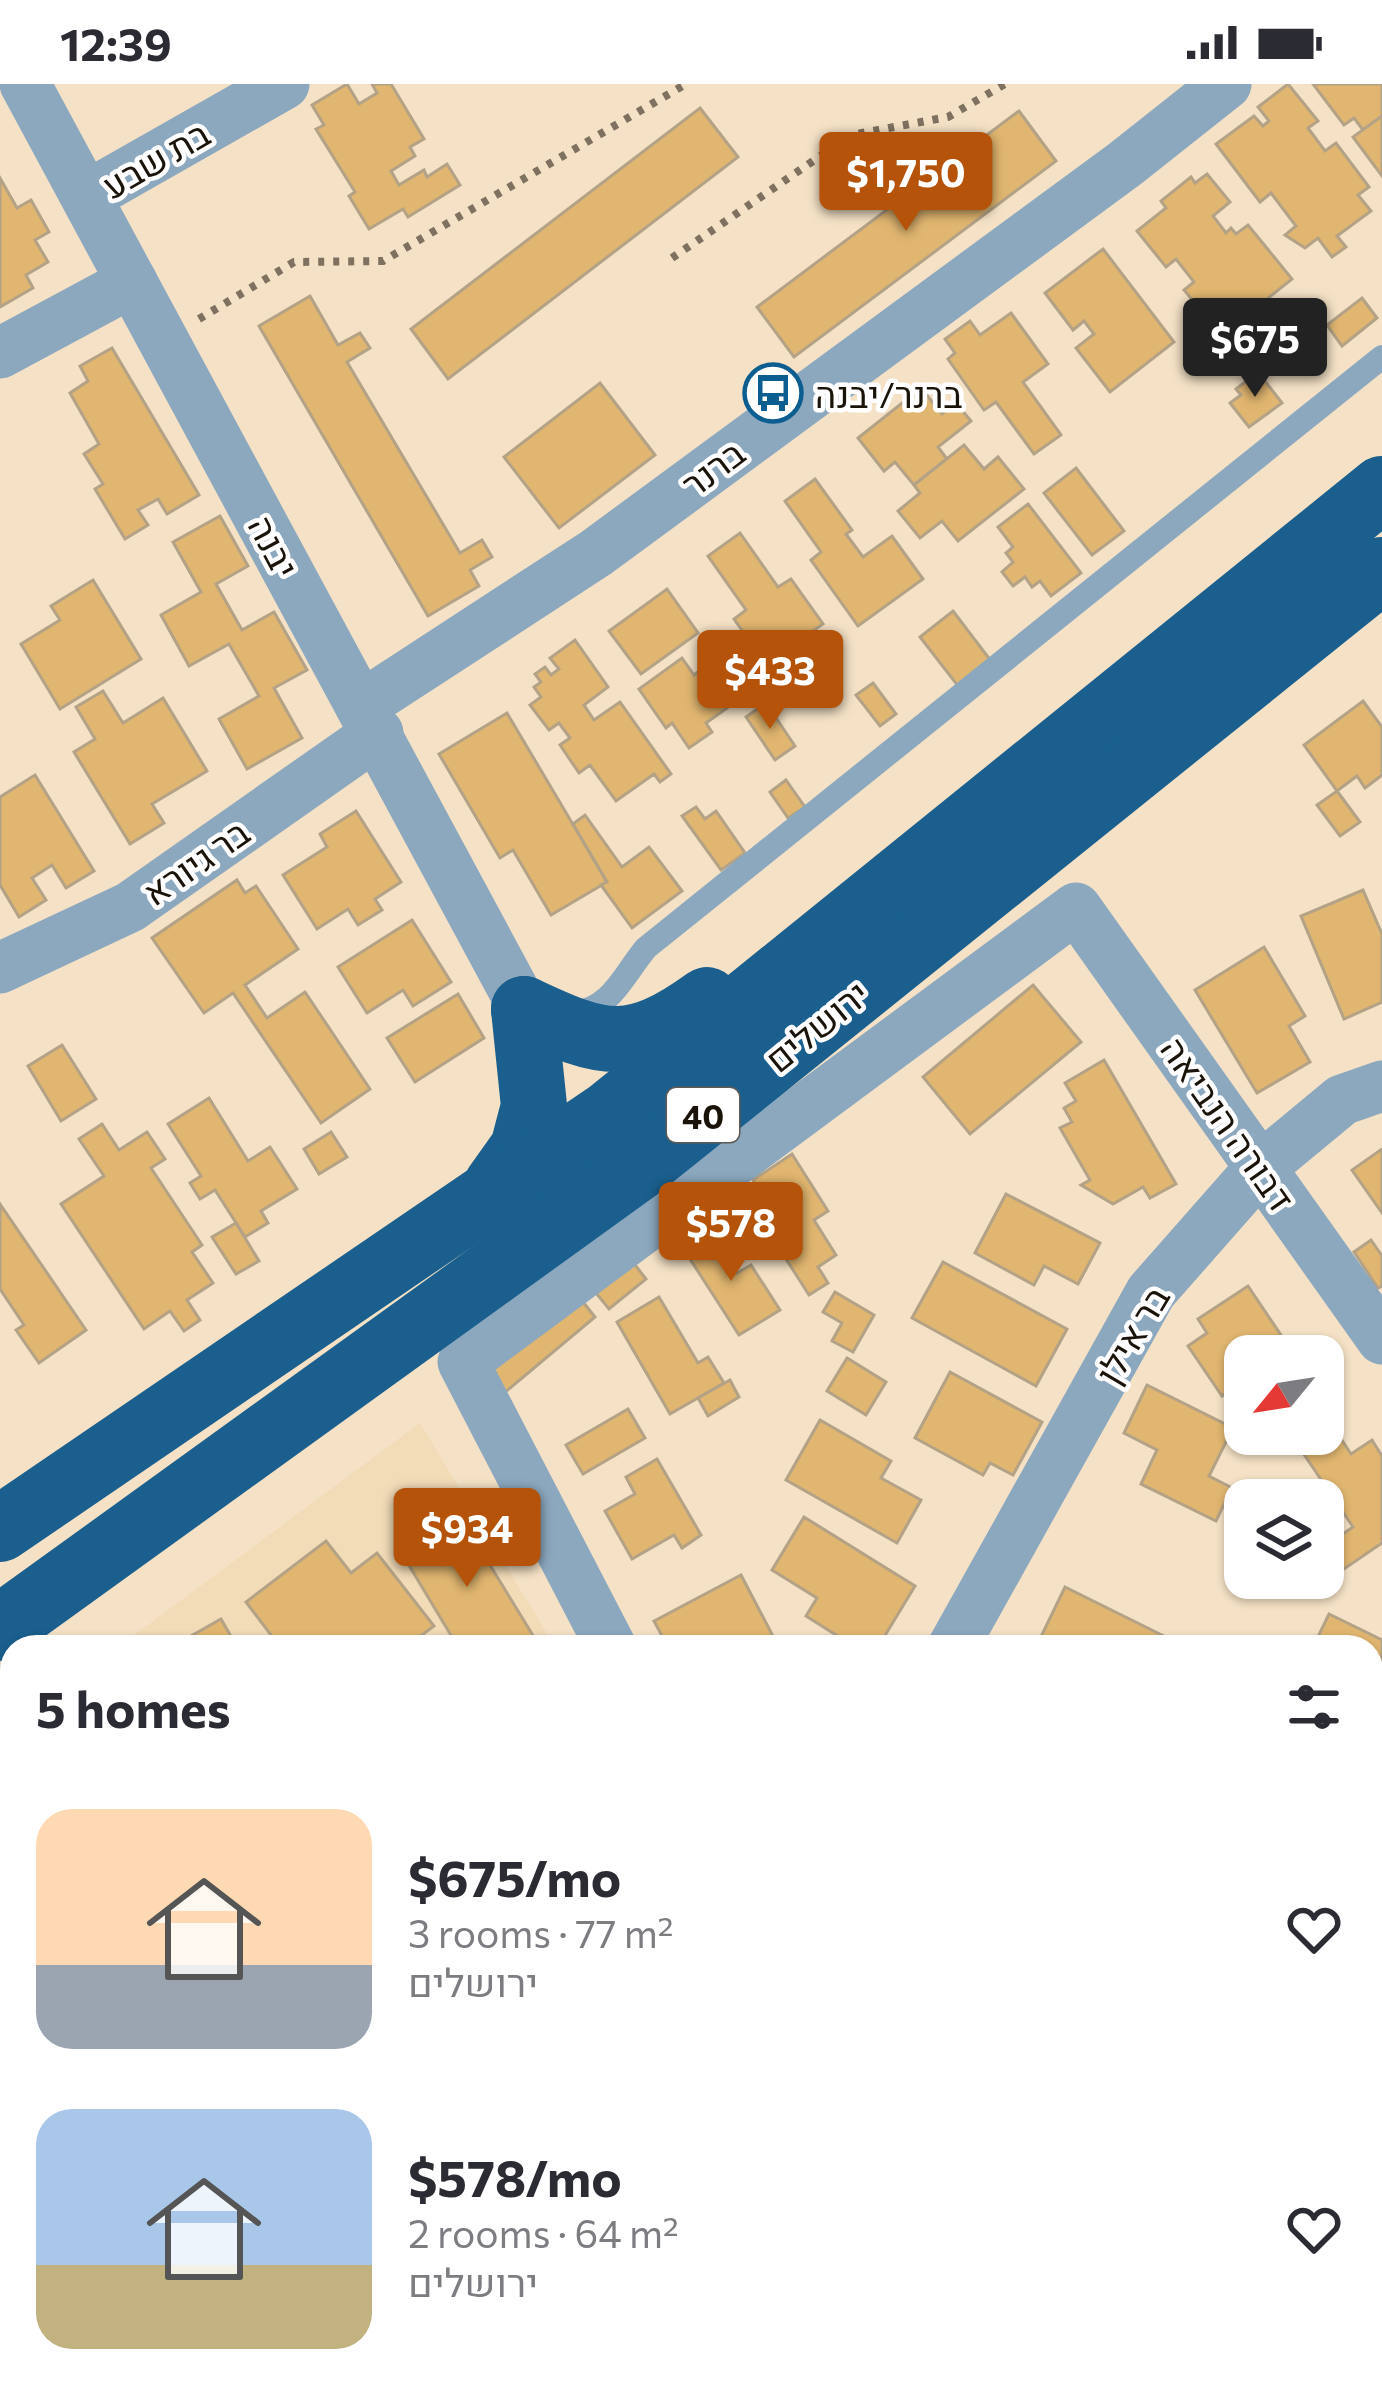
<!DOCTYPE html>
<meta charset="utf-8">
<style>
:root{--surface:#fff;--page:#f2f2f3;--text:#2b2b33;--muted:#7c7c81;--accent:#b45309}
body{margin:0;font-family:Commissioner,Heebo,sans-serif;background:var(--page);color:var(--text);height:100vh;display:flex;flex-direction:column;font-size:45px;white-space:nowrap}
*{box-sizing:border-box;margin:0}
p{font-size:39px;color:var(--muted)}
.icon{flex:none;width:66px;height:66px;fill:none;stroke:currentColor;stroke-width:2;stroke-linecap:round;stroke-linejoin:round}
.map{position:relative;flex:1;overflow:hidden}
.details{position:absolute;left:0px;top:1551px;width:1383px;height:771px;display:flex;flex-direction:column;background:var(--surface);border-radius:36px 36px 0 0;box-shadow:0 3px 9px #0004}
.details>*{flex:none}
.needle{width:78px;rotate:240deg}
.controls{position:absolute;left:1224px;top:1251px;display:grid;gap:24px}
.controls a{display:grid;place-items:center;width:120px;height:120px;border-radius:24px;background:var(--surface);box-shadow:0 3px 9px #0004;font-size:60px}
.price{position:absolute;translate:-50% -102px;padding:0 27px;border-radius:12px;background:var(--accent);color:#fff;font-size:39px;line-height:78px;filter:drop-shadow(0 3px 6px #0008)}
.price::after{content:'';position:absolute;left:50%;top:72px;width:36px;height:27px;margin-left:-18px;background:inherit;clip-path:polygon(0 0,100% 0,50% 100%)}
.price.active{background:#222;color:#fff}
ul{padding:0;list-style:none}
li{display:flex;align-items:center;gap:36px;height:300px;padding:0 36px}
li span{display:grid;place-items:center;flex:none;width:336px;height:240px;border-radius:36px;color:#555}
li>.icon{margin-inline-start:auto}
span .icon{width:144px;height:144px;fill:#fffc;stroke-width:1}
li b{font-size:51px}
h2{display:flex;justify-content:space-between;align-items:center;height:144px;padding:0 36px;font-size:51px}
.status{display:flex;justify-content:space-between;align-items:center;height:84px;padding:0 60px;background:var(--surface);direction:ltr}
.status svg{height:33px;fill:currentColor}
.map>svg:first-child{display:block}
</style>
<div class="status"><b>12:39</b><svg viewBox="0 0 49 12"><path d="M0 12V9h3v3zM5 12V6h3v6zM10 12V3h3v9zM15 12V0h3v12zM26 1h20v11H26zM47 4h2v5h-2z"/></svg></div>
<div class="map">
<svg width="1382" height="2320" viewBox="0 0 1382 2320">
<rect width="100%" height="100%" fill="#f5e2c6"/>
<g fill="#f2dbb7">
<polygon points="420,1339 555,1563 118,1563"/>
<polygon points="12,1641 12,2310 512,2310 507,2320 0,2320 0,1650"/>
<polygon points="576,2310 779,2310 800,2320 571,2320"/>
<polygon points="810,2310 1242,2310 1241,2320 804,2320"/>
</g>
<g fill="#e1b670" stroke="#b3a286" stroke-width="3">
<polygon points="347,0 359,20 377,9 372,0 391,0 424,55 410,63 415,72 391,87 399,101 424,86 427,93 447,80 460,101 408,133 403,125 369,145 349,112 355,108 316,45 324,41 312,21"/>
<polygon points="1288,0 1318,37 1308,44 1325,67 1336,59 1369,103 1358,111 1371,127 1337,152 1346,163 1332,173 1318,154 1305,164 1285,151 1296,142 1271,109 1260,118 1216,60 1254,32 1263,42 1269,37 1258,23"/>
<polygon points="1313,0 1382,0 1382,32 1363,46 1354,34 1344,41"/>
<polygon points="700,24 738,73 448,295 411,245"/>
<polygon points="1019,27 1056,77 794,273 757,223"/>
<polygon points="1382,32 1382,92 1353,53"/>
<polygon points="1207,90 1230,118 1213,132 1226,149 1231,144 1236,150 1248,141 1292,195 1216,256 1194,229 1200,225 1184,206 1194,198 1176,175 1166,183 1137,147 1166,124 1161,117 1191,93 1195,99"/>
<polygon points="0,94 17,124 31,116 49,148 35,156 48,178 26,191 33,204 0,223"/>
<polygon points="1103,165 1174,258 1110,308 1076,264 1094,250 1084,237 1073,246 1045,209"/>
<polygon points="310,212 338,261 360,249 370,264 347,278 460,469 482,456 492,473 470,486 479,502 428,532 259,242"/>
<polygon points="1362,214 1377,234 1342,262 1327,241"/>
<polygon points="1011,229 1048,280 1023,298 1061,351 1034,370 996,318 984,326 948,275 955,269 945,255 970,237 980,251"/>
<polygon points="112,264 199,411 167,430 158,415 138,426 148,441 125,455 95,405 103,400 84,370 99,360 70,309 88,297 80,282"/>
<polygon points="1258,288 1282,319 1249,343 1230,319 1241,311 1236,305"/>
<polygon points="600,299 655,371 559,444 504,373"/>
<polygon points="921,304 942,330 956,319 971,337 938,363 947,375 914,401 895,378 884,387 858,354"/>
<polygon points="964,361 984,385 998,373 1024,405 958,457 942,437 920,454 898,427 920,409 914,401"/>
<polygon points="1076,384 1124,447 1092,471 1044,409"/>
<polygon points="815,395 852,446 846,450 863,473 892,452 923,495 858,542 811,476 821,468 785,417"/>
<polygon points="1028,420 1081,489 1051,512 1040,497 1032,503 1025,493 1013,502 1002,488 1013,478 1006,469 1013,463 998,443"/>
<polygon points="220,432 248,482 216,500 242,546 274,528 307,586 274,604 302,654 247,685 219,635 259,612 229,560 189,582 161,531 201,508 173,458"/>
<polygon points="740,449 778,503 791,495 823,540 766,580 734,535 746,526 708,472"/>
<polygon points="93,496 141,575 60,625 21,560 60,536 51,522"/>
<polygon points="667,505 698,549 641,590 609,547"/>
<polygon points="953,527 991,577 958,602 920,553"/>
<polygon points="575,556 608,603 584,621 594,636 620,618 671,690 660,698 654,690 616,717 590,681 579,689 560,661 570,654 559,639 549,646 530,621 541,613 534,603 541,598 535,590 545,583 551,591 559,585 550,574"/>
<polygon points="682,574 694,591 707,581 718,597 735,586 751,607 706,639 712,648 689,664 672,639 666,644 639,605"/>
<polygon points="873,599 896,630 880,642 856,611"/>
<polygon points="103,607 123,639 163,614 207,687 152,720 164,739 130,760 74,668 95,655 76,623"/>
<polygon points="1363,617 1382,643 1382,691 1365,704 1357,692 1337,707 1304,661"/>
<polygon points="766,619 795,662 775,676 746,633"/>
<polygon points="507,629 607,798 551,831 513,766 500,774 439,670"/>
<polygon points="35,691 94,787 66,804 52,781 32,794 46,816 19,833 0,801 0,713"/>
<polygon points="786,696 805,723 788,734 770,708"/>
<polygon points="1337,707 1360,738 1340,752 1317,721"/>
<polygon points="696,723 705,735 716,727 745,769 721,786 682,732"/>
<polygon points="356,727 401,798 375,815 382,826 358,841 348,825 317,845 283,791 327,763 320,750"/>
<polygon points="585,731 622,783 649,763 682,807 632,844 601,801 607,798 573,740"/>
<polygon points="237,796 245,809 256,802 298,865 245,901 267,934 305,908 370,1005 321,1039 233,909 204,929 152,854"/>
<polygon points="1363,806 1382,850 1382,918 1344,935 1301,832"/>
<polygon points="412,836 451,898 413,922 403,906 367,929 338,883"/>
<polygon points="1264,863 1305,932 1289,942 1310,978 1257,1009 1195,906"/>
<polygon points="1033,901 1081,958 970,1050 923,993"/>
<polygon points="458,910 484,954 415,998 387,954"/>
<polygon points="62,961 96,1015 61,1037 28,982"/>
<polygon points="1104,976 1176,1100 1150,1114 1143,1103 1113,1120 1081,1101 1090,1096 1060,1044 1072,1038 1064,1024 1076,1017 1065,999"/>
<polygon points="209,1014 248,1077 270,1063 297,1105 261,1127 268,1139 245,1153 215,1106 200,1115 190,1099 201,1092 168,1040"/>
<polygon points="102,1040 119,1066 147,1048 165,1075 151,1084 202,1161 192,1168 213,1199 187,1216 200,1236 184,1247 170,1227 144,1245 61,1120 104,1092 79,1055"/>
<polygon points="331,1048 347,1073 319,1090 304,1065"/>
<polygon points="1382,1065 1382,1129 1352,1086"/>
<polygon points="792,1070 828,1127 814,1136 836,1171 818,1183 828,1199 809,1211 772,1153 784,1145 753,1096"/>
<polygon points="1006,1110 1100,1159 1078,1200 1044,1182 1034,1201 975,1169"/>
<polygon points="0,1120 86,1246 39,1279 16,1246 24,1241 0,1205"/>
<polygon points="236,1139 259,1177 236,1190 212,1153"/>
<polygon points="708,1144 737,1189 751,1181 780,1226 739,1251 681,1161"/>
<polygon points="1371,1156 1382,1172 1382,1202 1378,1204 1354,1168"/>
<polygon points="625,1168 646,1195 609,1225 587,1198"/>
<polygon points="943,1178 1067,1245 1036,1302 912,1234"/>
<polygon points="1248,1202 1295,1272 1245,1272 1245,1322 1239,1326 1227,1308 1222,1312 1188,1262 1207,1249 1198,1235"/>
<polygon points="835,1208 874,1231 853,1268 832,1257 842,1239 823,1228"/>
<polygon points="576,1209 595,1233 503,1310 484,1286"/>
<polygon points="659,1213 698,1279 708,1273 724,1299 670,1330 617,1238"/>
<polygon points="847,1274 886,1298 866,1331 827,1307"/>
<polygon points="950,1288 1042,1338 1013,1391 990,1379 983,1391 915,1354"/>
<polygon points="730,1296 739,1313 708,1332 698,1314"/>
<polygon points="1147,1301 1233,1344 1209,1392 1232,1404 1216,1437 1141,1400 1157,1366 1124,1349"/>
<polygon points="628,1325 645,1354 583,1390 566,1361"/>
<polygon points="820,1336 891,1377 881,1394 921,1416 897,1459 786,1396"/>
<polygon points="1330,1338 1351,1370 1372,1356 1382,1372 1382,1459 1344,1485 1328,1460 1353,1443 1297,1360 1313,1350 1323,1350 1323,1343"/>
<polygon points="657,1375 701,1451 682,1464 674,1451 632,1475 605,1427 635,1410 626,1393"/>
<polygon points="460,1432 540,1563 458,1563 401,1468"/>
<polygon points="804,1433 915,1502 878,1563 855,1563 806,1532 817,1514 772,1486"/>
<polygon points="326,1457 351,1489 377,1469 434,1542 406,1563 384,1563 376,1553 364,1563 280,1563 246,1518"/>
<polygon points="741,1491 774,1554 770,1563 668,1563 654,1537"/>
<polygon points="1065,1503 1186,1563 1036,1563"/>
<polygon points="1329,1530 1382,1556 1382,1615 1371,1610 1371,1563 1313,1563"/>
<polygon points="221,1535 237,1563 178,1563 177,1560"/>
<polygon points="1371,1670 1382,1675 1382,1720 1372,1741"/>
<polygon points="0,1832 12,1837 12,1913 0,1908"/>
<polygon points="1372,2072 1382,2074 1382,2203 1371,2202"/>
<polygon points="83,2310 143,2310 168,2320 79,2320"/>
<polygon points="333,2310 405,2310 401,2320 328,2320"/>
<polygon points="869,2310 904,2310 915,2317 920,2310 973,2310 966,2320 862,2320"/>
<polygon points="1060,2310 1108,2310 1110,2312 1101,2320 1069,2320"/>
<polygon points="1308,2310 1364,2310 1363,2320 1307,2320"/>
</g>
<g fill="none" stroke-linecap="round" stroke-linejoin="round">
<g stroke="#7e715f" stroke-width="8" stroke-dasharray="6 9" stroke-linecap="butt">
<polyline points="672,174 851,51 948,33 1005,0"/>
<polyline points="199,235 294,178 383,177 686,0"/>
</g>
<path stroke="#8ca8bf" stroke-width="24" d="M573,930c40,-7 49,-37 73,-66l736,-591"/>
<g stroke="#8ca8bf" stroke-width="51">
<polyline points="25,0 524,925"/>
<polyline points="87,112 284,0"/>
<polyline points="0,269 132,198"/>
<polyline points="361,622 596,469 1125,80 1226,0"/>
<polyline points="0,884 130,823 378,649"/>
<polyline points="611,1563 463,1278 1076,824 1382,1255"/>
<polyline points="953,1563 1151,1208 1261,1083 1342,1016 1382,1002"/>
<polyline points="1371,1931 1382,1908"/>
<polyline points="1371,2011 1382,2013"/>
<polyline points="547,2320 552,2310"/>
</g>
<g stroke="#1a5f8e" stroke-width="66">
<path d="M524,925c80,38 108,45 183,-9"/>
<polyline points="496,1102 523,1064 534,1022 524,925"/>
<polyline points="0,1445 610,1029 1382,405"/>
<polyline points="0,1544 639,1083 1382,486"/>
</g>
</g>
<defs>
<g id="bus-ring" transform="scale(3)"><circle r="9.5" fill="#fff" stroke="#0d5e90" stroke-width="1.5"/><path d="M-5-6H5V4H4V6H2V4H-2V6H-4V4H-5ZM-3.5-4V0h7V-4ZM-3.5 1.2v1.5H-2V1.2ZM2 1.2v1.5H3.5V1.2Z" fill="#0d5e90"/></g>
</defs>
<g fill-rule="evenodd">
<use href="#bus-ring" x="773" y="309"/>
</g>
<g text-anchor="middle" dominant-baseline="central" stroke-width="9" stroke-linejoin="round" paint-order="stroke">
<rect fill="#fff" stroke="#5f5a53" stroke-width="3" x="667" y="1004" width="72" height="54" rx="9"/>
<g font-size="33" font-weight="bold" fill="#1a1309">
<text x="703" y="1031">40</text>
</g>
<g font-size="36" fill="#1a1309" stroke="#fff">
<text transform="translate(155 74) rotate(-30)">בת שבע</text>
<text transform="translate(712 383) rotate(-37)">ברנר</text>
<text transform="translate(275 462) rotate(62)">יבנה</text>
<text transform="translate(195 777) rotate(-35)">בר גיורא</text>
<text transform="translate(816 941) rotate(-39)">ירושלים</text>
<text transform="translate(1229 1039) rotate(55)">דבורה הנביאה</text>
<text transform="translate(1131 1250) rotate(-59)">בר אילן</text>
</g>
<g font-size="36" fill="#1a1309" stroke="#fff" text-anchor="start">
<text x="815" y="309">ברנר/יבנה</text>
</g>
</g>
</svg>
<div class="controls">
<a><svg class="needle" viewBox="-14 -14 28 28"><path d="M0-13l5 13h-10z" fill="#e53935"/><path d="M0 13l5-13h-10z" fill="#7c7c81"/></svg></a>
<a><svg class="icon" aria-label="layers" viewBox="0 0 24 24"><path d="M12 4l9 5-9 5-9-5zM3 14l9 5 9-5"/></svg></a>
</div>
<b class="price" style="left:906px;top:150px">$1,750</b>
<b class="price active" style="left:1255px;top:316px">$675</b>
<b class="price" style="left:770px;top:648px">$433</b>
<b class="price" style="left:731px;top:1200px">$578</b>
<b class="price" style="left:467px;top:1506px">$934</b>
<section class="details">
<h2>5 homes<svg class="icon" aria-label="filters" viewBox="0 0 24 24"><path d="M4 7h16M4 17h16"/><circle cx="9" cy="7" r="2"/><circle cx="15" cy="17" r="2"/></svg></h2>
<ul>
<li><span style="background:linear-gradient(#ffd9b3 65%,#9aa5b1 0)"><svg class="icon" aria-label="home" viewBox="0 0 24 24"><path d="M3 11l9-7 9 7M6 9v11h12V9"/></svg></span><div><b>$675/mo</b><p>3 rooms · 77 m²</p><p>ירושלים</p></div><svg class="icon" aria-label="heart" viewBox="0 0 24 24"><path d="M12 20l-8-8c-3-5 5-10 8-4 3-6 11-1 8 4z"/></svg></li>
<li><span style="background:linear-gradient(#a9c7e8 65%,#c2b280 0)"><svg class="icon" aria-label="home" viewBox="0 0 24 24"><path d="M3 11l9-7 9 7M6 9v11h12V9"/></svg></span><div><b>$578/mo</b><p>2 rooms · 64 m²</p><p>ירושלים</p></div><svg class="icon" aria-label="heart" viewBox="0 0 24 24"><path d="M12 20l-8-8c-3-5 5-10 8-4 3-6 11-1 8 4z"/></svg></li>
</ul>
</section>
</div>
